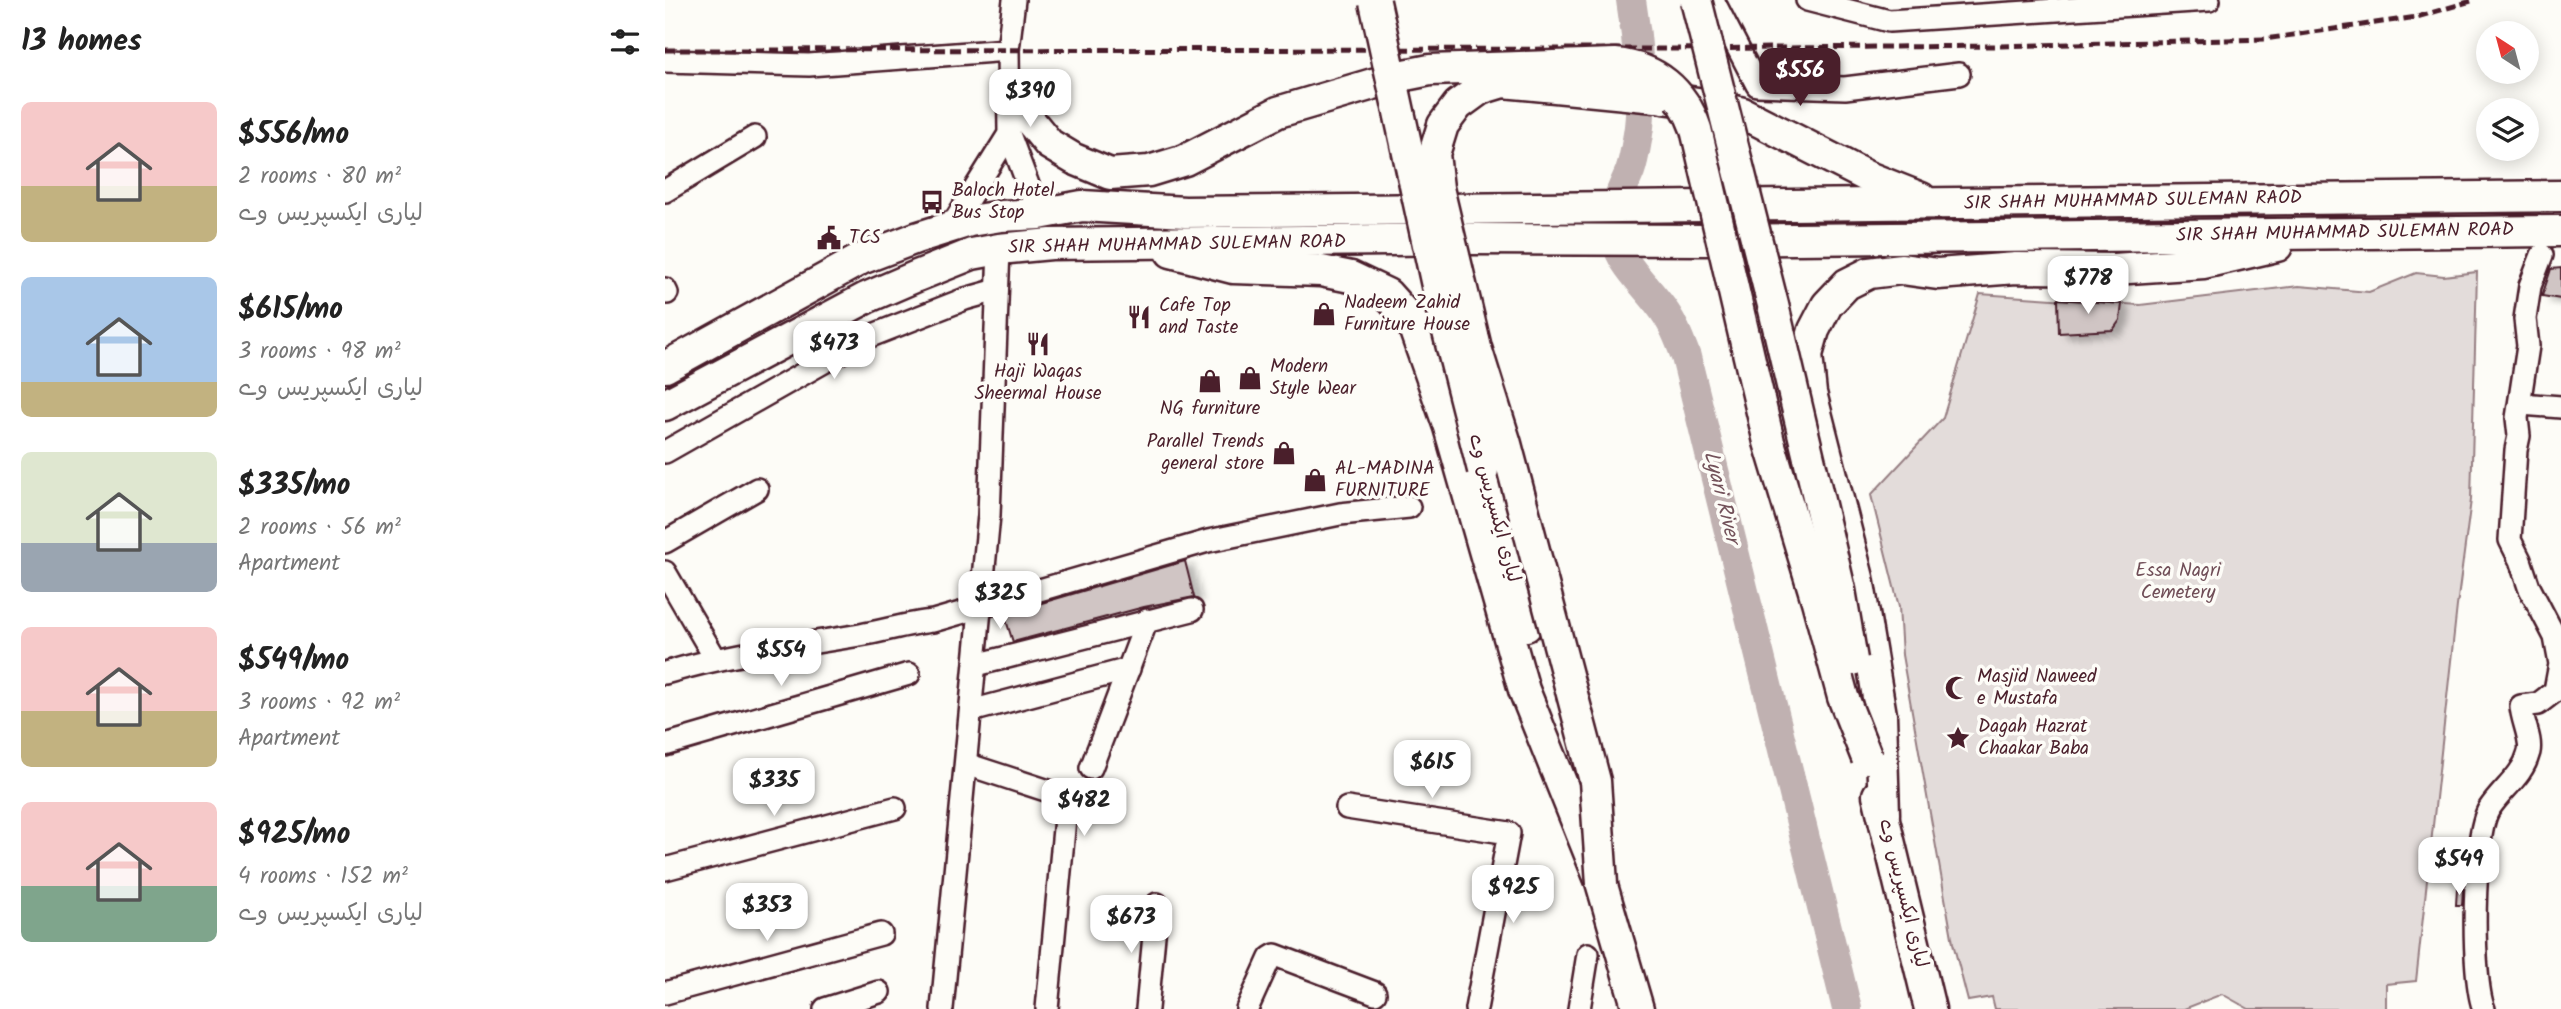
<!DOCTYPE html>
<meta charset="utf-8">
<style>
:root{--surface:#fff;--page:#f6f6f6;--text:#222;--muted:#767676;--accent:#4a1f2b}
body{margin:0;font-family:Kalam,"Playpen Sans Arabic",sans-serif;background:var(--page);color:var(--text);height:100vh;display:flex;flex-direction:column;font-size:26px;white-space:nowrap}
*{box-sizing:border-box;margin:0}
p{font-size:23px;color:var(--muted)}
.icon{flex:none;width:38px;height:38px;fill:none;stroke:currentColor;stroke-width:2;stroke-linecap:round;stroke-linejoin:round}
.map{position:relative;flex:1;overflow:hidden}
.details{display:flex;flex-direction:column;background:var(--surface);width:665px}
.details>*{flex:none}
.needle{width:46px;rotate:324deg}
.buttons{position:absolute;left:1811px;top:21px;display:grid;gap:14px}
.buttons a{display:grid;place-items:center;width:63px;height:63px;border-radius:50%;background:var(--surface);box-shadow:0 4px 18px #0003;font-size:35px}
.price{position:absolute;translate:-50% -60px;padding:0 16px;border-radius:14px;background:#fff;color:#222;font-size:23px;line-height:46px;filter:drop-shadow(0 2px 4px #0008)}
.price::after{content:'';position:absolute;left:50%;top:42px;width:21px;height:16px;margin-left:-10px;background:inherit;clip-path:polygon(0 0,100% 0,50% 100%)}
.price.current{background:var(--accent);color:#fff}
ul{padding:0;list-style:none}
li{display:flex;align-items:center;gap:21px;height:175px;padding:0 21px}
li span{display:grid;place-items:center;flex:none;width:196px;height:140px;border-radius:10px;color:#555}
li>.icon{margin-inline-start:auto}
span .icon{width:84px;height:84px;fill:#fffc;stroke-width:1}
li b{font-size:30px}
h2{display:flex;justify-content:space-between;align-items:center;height:84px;padding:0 21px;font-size:30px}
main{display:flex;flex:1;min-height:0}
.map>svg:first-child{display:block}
</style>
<main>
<section class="details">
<h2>13 homes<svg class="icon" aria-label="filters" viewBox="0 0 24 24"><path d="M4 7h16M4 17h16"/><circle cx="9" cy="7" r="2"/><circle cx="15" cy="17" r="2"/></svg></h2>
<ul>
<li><span style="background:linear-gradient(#f6c9c9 60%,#c2b280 0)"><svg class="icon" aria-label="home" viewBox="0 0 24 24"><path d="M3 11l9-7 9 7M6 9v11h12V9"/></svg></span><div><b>$556/mo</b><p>2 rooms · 80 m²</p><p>لیاری ایکسپریس وے</p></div></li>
<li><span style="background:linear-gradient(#a9c7e8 75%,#c2b280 0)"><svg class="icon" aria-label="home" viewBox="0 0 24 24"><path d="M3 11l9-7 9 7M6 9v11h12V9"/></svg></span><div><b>$615/mo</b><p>3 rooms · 98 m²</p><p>لیاری ایکسپریس وے</p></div></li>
<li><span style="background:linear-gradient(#dfe7d0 65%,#9aa5b1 0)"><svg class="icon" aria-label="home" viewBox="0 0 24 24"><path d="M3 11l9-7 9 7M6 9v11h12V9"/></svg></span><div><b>$335/mo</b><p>2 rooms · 56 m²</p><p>Apartment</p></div></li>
<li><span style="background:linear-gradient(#f6c9c9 60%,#c2b280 0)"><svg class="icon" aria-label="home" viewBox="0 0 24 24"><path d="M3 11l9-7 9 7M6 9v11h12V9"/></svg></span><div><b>$549/mo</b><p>3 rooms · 92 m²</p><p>Apartment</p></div></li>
<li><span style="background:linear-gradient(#f6c9c9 60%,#7fa58c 0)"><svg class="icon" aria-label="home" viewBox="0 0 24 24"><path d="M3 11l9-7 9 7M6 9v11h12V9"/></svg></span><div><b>$925/mo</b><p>4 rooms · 152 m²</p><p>لیاری ایکسپریس وے</p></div></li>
</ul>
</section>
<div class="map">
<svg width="1896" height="1009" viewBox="0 0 1896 1009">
<defs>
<filter id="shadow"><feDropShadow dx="8" dy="4.5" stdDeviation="3.5" flood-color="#0004"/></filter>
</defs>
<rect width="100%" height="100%" fill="#fdfcf7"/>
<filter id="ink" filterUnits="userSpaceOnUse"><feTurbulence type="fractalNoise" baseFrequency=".0143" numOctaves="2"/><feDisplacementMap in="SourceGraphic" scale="14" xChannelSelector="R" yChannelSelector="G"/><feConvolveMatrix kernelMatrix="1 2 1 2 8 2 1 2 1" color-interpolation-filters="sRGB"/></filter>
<g filter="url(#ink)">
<polygon fill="#e3dcda" stroke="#967e82" stroke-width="2" points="1812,272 1806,500 1792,606 1751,981 1721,984 1721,1009 1584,1009 1557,994 1519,1009 1330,1009 1327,997 1303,1001 1288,943 1237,655 1234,607 1206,495 1278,418 1315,294 1475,305 1634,286 1704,292 1751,273 1779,276"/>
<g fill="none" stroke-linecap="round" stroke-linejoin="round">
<path stroke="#c0b1b1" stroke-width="30" d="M966,0c6,36 13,99 7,134 -2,12 -4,26 -8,37 -8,20 -20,39 -16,61 4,30 28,49 45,72 13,16 20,34 27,53l161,652"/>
</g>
<g fill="#d0c5c4" stroke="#4a1f2b" stroke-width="2" filter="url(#shadow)">
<polygon points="1896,268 1896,299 1877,296 1886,269"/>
<polygon points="1393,299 1457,304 1455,320 1448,330 1394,333"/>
<polygon points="520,561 529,597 479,607 348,642 339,614"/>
<polygon points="1792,888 1798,889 1797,905 1791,905"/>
</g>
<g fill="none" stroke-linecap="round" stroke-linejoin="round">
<g stroke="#4a1f2b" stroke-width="26">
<g id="minor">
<polyline points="1048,0 1092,85 1180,88 1294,74"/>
<polyline points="1142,0 1224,21 1544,0"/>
<polyline points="0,61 144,65 343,50"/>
<polyline points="344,134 374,214"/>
<polyline points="0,191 90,137"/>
<polyline points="286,227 344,134 343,50 349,0"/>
<polyline points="0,289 2,293"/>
<polyline points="1856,404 1896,407"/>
<polyline points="0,452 203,337 300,299 332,290"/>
<polyline points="0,542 92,489"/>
<polyline points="0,572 50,658"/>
<polyline points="311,665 527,610"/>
<path d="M0,673c64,-19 129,-27 195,-38 25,-4 48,-12 73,-14l275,-80 132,-27 69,-7"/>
<polyline points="306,711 464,669"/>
<polyline points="0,745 244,674"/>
<polyline points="301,764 402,797 382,1009"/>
<polyline points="426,768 482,620"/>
<polyline points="682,808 844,833 811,1009"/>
<polyline points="0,869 230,808"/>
<polyline points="0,993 216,934"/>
<polyline points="160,1009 214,992"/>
<polyline points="277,1009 324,515 334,249"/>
<polyline points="482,1009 492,904"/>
<polyline points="582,1009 605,958 610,955 710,993"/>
<polyline points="914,1009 923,954"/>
<path d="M1819,1009c-13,-29 -12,-173 5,-200 13,-20 34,-33 40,-57 3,-13 -7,-31 -8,-46l17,-2 17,-13 5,-27 -5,-27 -26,-50 -9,-27 -10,-20 6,-90 3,-14 -2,-18 11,-72 -3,-27 5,-33 12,-31"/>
</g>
</g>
<g stroke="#4a1f2b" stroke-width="35">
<g id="highway">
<polyline points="343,94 384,144 409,159 445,174 484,171 520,160 613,112 735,76"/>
<polyline points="998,98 1047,105 1078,113 1203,177 1256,198"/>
<polyline points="506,252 568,268 656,271 686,277 722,294 747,322 784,427 859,690 934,877"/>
<polyline points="0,367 196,259 251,238 305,221 336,216 374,214 417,206 520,212 1896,196"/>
<polyline points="0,405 201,298 252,276 307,254 334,249 386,244 807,239 1045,240 1896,231"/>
<polyline points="818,470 861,626"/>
<polyline points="1213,795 1265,1009"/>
<polyline points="1219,814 1216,715 1193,578 1146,393 1142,355 1149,330 1162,305 1182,284 1204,273 1237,269 1273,274 1351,268 1449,269 1539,263 1612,246"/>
<polyline points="929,858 973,1009"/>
</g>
</g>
<use href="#minor" stroke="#fdfcf7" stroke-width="21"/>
<use href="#highway" stroke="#fdfcf7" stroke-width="30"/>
<polyline stroke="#4a1f2b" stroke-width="5" stroke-dasharray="10 5" stroke-linecap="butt" points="0,50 1005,49 1332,46 1600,39 1752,17 1810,0"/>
<g stroke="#4a1f2b" stroke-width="35" stroke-linecap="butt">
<g id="highway-bridge">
<polyline points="1031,0 1108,305 1175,590 1187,660"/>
<polyline points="710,2 776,304 818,470"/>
<path d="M735,76l30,-6 185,-6c41,4 68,27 81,65l73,313 48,159 26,96 24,61"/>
<polyline points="937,884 930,781 841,444 811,348 773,188 769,154 778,125 793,105 815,89 838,82 991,97"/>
</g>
</g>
<use href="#highway-bridge" stroke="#fdfcf7" stroke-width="30"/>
</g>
</g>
<defs>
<g id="bus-bare" transform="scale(1.89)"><path d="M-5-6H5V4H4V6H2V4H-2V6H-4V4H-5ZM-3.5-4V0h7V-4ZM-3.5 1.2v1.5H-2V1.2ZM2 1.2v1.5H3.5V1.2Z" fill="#4a1f2b" stroke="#fdfcf7" stroke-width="2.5" paint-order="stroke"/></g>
<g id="civic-bare" transform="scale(1.89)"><path d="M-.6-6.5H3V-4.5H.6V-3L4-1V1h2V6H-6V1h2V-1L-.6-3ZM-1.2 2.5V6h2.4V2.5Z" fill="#4a1f2b" stroke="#fdfcf7" stroke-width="2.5" paint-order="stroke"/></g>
<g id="shop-bare" transform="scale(1.89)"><path d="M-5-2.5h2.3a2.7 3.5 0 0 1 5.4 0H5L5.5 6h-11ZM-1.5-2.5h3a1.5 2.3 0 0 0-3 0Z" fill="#4a1f2b" stroke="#fdfcf7" stroke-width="2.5" paint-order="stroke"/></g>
<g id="restaurant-bare" transform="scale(1.89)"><path d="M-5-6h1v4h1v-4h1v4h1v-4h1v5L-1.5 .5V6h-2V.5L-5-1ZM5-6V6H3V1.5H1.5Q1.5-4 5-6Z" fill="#4a1f2b" stroke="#fdfcf7" stroke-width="2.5" paint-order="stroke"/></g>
<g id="mosque-bare" transform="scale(1.89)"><path d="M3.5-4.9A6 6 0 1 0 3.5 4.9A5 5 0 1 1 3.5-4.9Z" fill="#4a1f2b" stroke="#fdfcf7" stroke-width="2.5" paint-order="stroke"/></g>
<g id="sight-bare" transform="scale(1.89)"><path d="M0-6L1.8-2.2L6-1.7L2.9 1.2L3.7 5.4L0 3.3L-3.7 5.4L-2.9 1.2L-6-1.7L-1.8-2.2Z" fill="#4a1f2b" stroke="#fdfcf7" stroke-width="2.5" paint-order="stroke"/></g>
</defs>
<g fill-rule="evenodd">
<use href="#bus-bare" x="267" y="202"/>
<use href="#civic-bare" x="164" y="238"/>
<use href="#shop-bare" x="659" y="314"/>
<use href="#restaurant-bare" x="474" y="317"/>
<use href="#restaurant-bare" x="373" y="344"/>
<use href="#shop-bare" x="585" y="378"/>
<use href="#shop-bare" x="545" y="381"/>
<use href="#shop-bare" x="619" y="453"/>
<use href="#shop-bare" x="650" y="480"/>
<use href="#mosque-bare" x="1292" y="688"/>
<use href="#sight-bare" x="1293" y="738"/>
</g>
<g text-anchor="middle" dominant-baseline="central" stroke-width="7" stroke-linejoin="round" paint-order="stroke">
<g font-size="19" fill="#4a1f2b" stroke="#fdfcf7" text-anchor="start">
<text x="287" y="191">Baloch Hotel<tspan x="287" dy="22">Bus Stop</tspan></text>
<text x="184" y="238">TCS</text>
<text x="679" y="303">Nadeem Zahid<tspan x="679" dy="22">Furniture House</tspan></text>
<text x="494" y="306">Cafe Top<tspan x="494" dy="22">and Taste</tspan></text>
<text x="605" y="367">Modern<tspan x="605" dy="22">Style Wear</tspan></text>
<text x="373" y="372" text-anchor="middle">Haji Waqas<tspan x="373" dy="22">Sheermal House</tspan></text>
<text x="545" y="409" text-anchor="middle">NG furniture</text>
<text x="599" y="442" text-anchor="end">Parallel Trends<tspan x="599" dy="22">general store</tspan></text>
<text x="670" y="469">AL-MADINA<tspan x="670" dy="22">FURNITURE</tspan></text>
<text x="1312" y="677">Masjid Naweed<tspan x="1312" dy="22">e Mustafa</tspan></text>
<text x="1313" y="727">Dagah Hazrat<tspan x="1313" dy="22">Chaakar Baba</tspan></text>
</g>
<g font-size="19" fill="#4a1f2b" stroke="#fdfcf7">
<text transform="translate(1468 201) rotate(-1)">SIR SHAH MUHAMMAD SULEMAN RAOD</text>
<text transform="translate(1680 233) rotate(-1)">SIR SHAH MUHAMMAD SULEMAN ROAD</text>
<text transform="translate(512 245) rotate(-1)">SIR SHAH MUHAMMAD SULEMAN ROAD</text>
<text transform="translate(829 508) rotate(75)">لیاری ایکسپریس وے</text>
<text transform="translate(1238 893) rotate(76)">لیاری ایکسپریس وے</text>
</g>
<g font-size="19" fill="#704e57" stroke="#fdfcf7">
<text x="1513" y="571">Essa Nagri<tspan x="1513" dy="22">Cemetery</tspan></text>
</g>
<g font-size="21" font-style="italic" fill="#73525a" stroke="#fdfcf7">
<text transform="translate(1056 497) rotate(76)">Lyari River</text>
</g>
</g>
</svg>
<div class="buttons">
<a><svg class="needle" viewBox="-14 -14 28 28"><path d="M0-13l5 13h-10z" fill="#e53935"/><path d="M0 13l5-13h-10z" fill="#767676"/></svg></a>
<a><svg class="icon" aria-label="layers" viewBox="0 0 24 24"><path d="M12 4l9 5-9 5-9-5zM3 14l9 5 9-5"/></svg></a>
</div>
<b class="price current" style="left:1135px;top:108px">$556</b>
<b class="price" style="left:365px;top:129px">$390</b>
<b class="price" style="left:1423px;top:316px">$778</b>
<b class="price" style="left:169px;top:381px">$473</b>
<b class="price" style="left:335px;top:631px">$325</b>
<b class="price" style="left:116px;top:688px">$554</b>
<b class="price" style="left:767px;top:800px">$615</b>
<b class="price" style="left:109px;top:818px">$335</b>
<b class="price" style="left:419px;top:838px">$482</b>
<b class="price" style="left:1794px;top:897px">$549</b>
<b class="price" style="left:848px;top:925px">$925</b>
<b class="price" style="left:102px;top:943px">$353</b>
<b class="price" style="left:466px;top:955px">$673</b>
</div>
</main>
